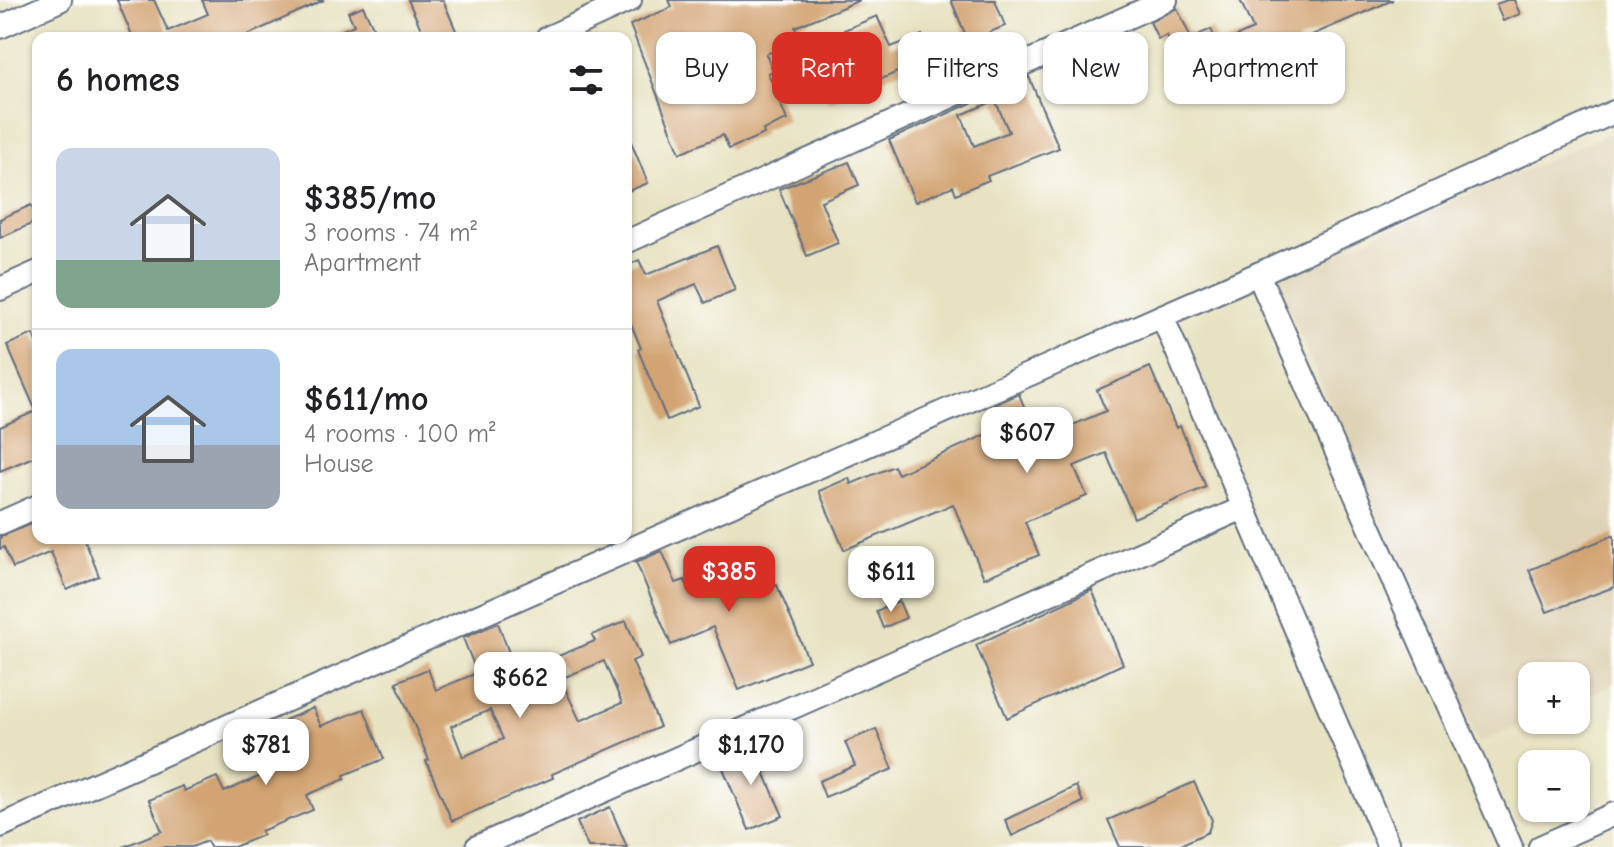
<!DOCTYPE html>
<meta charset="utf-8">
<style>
:root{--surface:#fff;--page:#f2f2f2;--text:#202124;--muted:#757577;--line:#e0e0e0;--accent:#d93025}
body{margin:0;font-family:"Comic Neue",sans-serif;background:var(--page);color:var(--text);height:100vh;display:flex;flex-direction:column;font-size:30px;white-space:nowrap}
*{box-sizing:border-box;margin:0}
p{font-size:26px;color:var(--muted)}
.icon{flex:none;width:44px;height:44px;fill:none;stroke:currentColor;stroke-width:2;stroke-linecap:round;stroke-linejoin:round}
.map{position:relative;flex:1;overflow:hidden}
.panel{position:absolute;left:32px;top:32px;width:600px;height:512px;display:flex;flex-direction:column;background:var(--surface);border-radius:16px;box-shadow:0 2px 6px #0004}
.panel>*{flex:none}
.banner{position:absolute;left:656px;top:32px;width:760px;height:72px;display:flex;gap:16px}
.controls{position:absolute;left:1518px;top:662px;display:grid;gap:16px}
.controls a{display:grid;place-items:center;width:72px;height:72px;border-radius:16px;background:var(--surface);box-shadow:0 2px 6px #0004;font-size:40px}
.price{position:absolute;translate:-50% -68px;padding:0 18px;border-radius:16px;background:#fff;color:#222;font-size:26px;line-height:52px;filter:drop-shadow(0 2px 4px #0008)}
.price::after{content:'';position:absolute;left:50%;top:48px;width:24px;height:18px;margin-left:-12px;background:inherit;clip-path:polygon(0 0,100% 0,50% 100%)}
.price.current{background:var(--accent);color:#fff}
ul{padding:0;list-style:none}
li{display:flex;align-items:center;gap:24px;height:200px;padding:0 24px}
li+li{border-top:2px solid var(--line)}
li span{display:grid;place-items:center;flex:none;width:224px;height:160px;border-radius:16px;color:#555}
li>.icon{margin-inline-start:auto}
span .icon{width:96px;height:96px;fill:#fffc;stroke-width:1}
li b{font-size:34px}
h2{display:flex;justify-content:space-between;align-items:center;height:96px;padding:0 24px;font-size:34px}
.pill{padding:0 28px;border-radius:16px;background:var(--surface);box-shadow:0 2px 6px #0004;font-size:28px;line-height:72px}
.pill.current{background:var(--accent);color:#fff}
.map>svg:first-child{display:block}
</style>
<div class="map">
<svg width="1614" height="847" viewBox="0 0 1614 847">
<rect width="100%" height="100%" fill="#fff"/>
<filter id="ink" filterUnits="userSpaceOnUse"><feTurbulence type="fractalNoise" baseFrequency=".0125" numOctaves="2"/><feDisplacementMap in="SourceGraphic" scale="16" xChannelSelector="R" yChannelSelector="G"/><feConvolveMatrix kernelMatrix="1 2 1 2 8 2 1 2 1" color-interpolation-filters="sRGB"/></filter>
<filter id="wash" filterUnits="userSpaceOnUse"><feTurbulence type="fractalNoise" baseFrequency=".006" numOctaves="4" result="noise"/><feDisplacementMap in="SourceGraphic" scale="32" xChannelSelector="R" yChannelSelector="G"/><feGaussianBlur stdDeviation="1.8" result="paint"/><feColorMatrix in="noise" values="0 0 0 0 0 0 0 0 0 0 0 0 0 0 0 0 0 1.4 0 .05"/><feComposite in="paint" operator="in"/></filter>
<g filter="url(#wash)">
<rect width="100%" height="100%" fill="#e7e2c1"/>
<polygon fill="#dfd3b6" points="1614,131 1614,684 1576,701 1576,676 1532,676 1532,720 1479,743 1275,279"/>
<g id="blocks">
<g fill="#d3a473" fill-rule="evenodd">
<polygon points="117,0 154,0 168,31 208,14 202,0 324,0 241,38 133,38"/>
<polygon points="408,0 443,0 457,33 446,38 425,38"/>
<polygon points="669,0 860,0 795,27 800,40 766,54 773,71 768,73 787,120 763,130 764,134 729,149 723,135 680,153 630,25 672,7"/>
<polygon points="951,0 995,0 1005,26 968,41"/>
<polygon points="1240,0 1393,0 1298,41 1299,43 1192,91 1167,35 1158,39 1150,22 1177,8 1191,38 1211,29 1218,45 1253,29"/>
<polygon points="1507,0 1514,0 1520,14 1503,21 1496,4"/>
<polygon points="363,6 378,38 324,38 354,25 348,12"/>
<polygon points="877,16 891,47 922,35 932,57 829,102 811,61 850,45 844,30"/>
<polygon points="1029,77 1059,148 987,176 989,180 956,194 953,186 915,202 889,140 991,94 994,101 961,115 974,146 1009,132 992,93"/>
<polygon points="626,130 648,183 626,192"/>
<polygon points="849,162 859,185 821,201 838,243 807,256 779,189"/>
<polygon points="31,205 38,221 0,238 0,219"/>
<polygon points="717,246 735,290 705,303 696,284 657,301 699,406 667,420 638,350 641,348 626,312 626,266 639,260 646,275"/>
<polygon points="33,334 38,345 38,455 0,471 0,427 36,411 7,345"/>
<polygon points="1150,367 1176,428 1180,426 1206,487 1134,518 1106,453 1074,466 1087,496 1025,522 1039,555 984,578 953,504 844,550 819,491 849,478 851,484 894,466 898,474 1003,427 994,405 1019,394 1033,429 1048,423 1052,434 1106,411 1097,390"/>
<polygon points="34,523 38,538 84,538 99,576 67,590 51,552 13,568 4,547 0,549 0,537"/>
<polygon points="1614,535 1614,587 1547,612 1529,570"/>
<polygon points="757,546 774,586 777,585 809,661 739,690 713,627 671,645 636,562 662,551 676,583 685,580 686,583 728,565 725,560"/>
<polygon points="1092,590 1123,664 1007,718 976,645"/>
<polygon points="899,601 906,618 883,628 876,611"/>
<path d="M626,621l15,36 -9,4 28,66 -108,47 1,4 -101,43 -26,-60 3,-1 -33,-78 32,-13 8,21 41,-17 -14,-35 35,-15 28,76 37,-15 17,37 42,-18 -18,-42 -39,16 -9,-20 39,-16 -3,-6zM490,710l13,29 -40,18 -12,-31z"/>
<polygon points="313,708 321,726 364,709 384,759 344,775 345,779 307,795 313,810 261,831 263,835 234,847 210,847 207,841 192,847 123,847 162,831 149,800 182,786 184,791 217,777 224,792 263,775 260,769 299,752 285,720"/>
<polygon points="876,729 893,769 825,797 819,781 855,766 845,742"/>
<polygon points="751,742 783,816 749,830 719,759 733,753 732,750"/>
<polygon points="1194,782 1212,820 1208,832 1176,847 1120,847 1108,820"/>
<polygon points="1076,786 1083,802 1012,836 1005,820"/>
<polygon points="610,807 627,847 588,847 577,822"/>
</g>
</g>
</g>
<g filter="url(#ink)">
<use href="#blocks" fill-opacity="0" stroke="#626e81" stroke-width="2"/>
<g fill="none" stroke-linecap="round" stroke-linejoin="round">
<g stroke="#626e81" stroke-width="26">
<g id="minor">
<polyline points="0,27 60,0"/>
<polyline points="547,38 630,0"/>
<polyline points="626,242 1166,0"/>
<polyline points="1258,274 1511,847"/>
<polyline points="0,289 38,272"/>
<polyline points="1162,316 1389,847"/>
<polyline points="0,523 38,506"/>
<polyline points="0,826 1258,274 1614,112"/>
<polyline points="477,847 1243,508"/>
<polyline points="1540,847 1614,814"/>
</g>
</g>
<use href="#minor" stroke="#fff" stroke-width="22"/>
</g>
</g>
</svg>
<div class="controls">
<a>+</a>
<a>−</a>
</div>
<b class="price" style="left:1027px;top:475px">$607</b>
<b class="price current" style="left:729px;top:614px">$385</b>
<b class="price" style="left:891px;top:614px">$611</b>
<b class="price" style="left:520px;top:720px">$662</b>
<b class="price" style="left:266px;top:787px">$781</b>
<b class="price" style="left:751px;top:787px">$1,170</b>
<div class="banner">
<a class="pill">Buy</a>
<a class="pill current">Rent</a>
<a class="pill">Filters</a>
<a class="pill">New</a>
<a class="pill">Apartment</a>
</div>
<section class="panel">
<h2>6 homes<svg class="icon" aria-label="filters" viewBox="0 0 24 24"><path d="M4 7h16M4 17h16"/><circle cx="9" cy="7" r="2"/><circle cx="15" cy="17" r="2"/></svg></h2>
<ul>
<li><span style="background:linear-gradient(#c9d6e8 70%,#7fa58c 0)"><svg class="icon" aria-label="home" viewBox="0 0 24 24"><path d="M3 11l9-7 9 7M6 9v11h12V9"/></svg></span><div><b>$385/mo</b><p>3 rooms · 74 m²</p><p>Apartment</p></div></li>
<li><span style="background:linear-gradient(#a9c7e8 60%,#9aa5b1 0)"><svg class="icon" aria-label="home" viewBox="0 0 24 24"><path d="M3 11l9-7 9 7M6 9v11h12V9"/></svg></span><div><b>$611/mo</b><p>4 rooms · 100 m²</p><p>House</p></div></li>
</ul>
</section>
</div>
